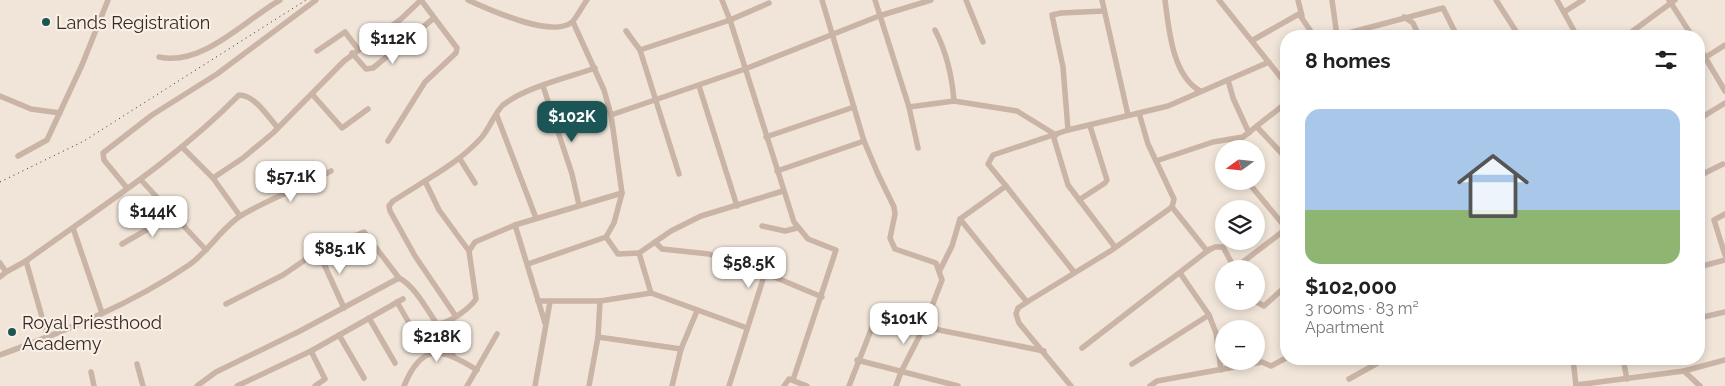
<!DOCTYPE html>
<meta charset="utf-8">
<style>
:root{--surface:#fff;--page:#f2f2f2;--text:#202124;--muted:#757577;--line:#e0e0e0;--accent:#1c5556}
body{margin:0;font-family:Raleway,sans-serif;background:var(--page);color:var(--text);height:100vh;display:flex;flex-direction:column;font-size:19px;white-space:nowrap}
*{box-sizing:border-box;margin:0}
p{font-size:16px;color:var(--muted)}
.icon{flex:none;width:28px;height:28px;fill:none;stroke:currentColor;stroke-width:2;stroke-linecap:round;stroke-linejoin:round}
.map{position:relative;flex:1;overflow:hidden}
.sheet{position:absolute;left:1280px;top:30px;width:425px;height:335px;display:flex;flex-direction:column;background:var(--surface);border-radius:20px;box-shadow:0 2px 8px #0003}
.sheet>*{flex:none}
.needle{width:32px;rotate:255deg}
.controls{position:absolute;left:1215px;top:140px;display:grid;gap:10px}
.controls a{display:grid;place-items:center;width:50px;height:50px;border-radius:50%;background:var(--surface);box-shadow:0 2px 8px #0003;font-size:25px}
.price{position:absolute;translate:-50% -42px;padding:0 11px;border-radius:10px;background:#fff;color:#222;font-size:16px;line-height:32px;filter:drop-shadow(0 1px 2px #0008)}
.price::after{content:'';position:absolute;left:50%;top:30px;width:15px;height:11px;margin-left:-8px;background:inherit;clip-path:polygon(0 0,100% 0,50% 100%)}
.price.selected{background:var(--accent);color:#fff}
ul{padding:0;list-style:none}
li{display:grid;align-content:center;gap:10px;height:265px;padding:0 25px}
li+li{border-top:1px solid var(--line)}
li span{display:grid;place-items:center;height:155px;border-radius:15px;color:#555}
li>.icon{margin-inline-start:auto}
span .icon{width:90px;height:90px;fill:#fffc;stroke-width:1}
li b{font-size:21px}
h2{display:flex;justify-content:space-between;align-items:center;height:60px;padding:0 25px;font-size:21px}
.map>svg:first-child{display:block}
</style>
<div class="map">
<svg width="1725" height="386" viewBox="0 0 1725 386">
<rect width="100%" height="100%" fill="#f1e5d9"/>
<g fill="none" stroke-linecap="round" stroke-linejoin="round">
<g stroke="#c9b4a5" stroke-width="5.5">
<path d="M468,0c20,9 84,39 104,22 3,-2 11,-17 15,-22"/>
<polyline points="722,0 730,20 769,3"/>
<polyline points="822,0 864,141 878,174 894,207 895,214 890,238 895,249 936,263 942,280 924,327 901,372 896,386"/>
<polyline points="875,0 909,107 954,101 1017,111 1056,135"/>
<polyline points="966,0 983,42"/>
<polyline points="1102,0 1128,115"/>
<path d="M1165,0c4,29 7,75 35,91"/>
<polyline points="1219,0 1286,84"/>
<polyline points="1298,0 1302,16"/>
<polyline points="1332,0 1337,36"/>
<polyline points="1496,0 1519,36"/>
<polyline points="1557,0 1577,36"/>
<polyline points="1669,0 1692,36"/>
<polyline points="1564,12 1583,0"/>
<polyline points="1404,17 1413,23 1419,36"/>
<path d="M935,30c12,23 17,45 19,71"/>
<polyline points="626,31 640,50 679,174"/>
<polyline points="1337,36 1443,8 1457,36"/>
<polyline points="1626,36 1675,0"/>
<polyline points="1253,40 1299,14 1314,36"/>
<polyline points="1699,47 1725,91"/>
<polyline points="640,50 730,20 794,222 808,239 836,250 793,380"/>
<polyline points="317,51 345,32 358,49"/>
<polyline points="352,53 366,69 373,68 434,18"/>
<path d="M159,57c43,10 86,-37 121,-57"/>
<polyline points="1706,57 1725,45"/>
<polyline points="1228,80 1233,98 1249,133"/>
<polyline points="543,86 572,174 579,205"/>
<polyline points="699,86 737,206"/>
<polyline points="312,94 342,128 368,109"/>
<polyline points="0,96 31,109 60,113"/>
<polyline points="909,107 918,148"/>
<polyline points="611,115 745,69 879,16 931,0"/>
<polyline points="497,116 536,218"/>
<polyline points="1699,119 1725,103"/>
<polyline points="1257,127 1286,158"/>
<polyline points="1068,130 1063,67 1052,15 1061,13 1104,11"/>
<polyline points="1053,135 1068,185 1115,247"/>
<polyline points="766,137 854,107"/>
<polyline points="1233,139 1233,149"/>
<polyline points="388,141 425,82 456,53 457,48 421,0"/>
<polyline points="182,147 213,178 240,216"/>
<polyline points="18,156 47,140 82,65 108,0"/>
<polyline points="460,159 475,183"/>
<polyline points="1156,161 1213,142 1243,137 1286,103"/>
<polyline points="777,171 864,141"/>
<polyline points="1699,176 1723,164"/>
<polyline points="213,178 243,158 273,133 344,61 401,19 421,0"/>
<polyline points="141,180 206,250"/>
<polyline points="425,181 393,201 389,206 390,211 415,256 455,315"/>
<polyline points="1247,181 1286,228"/>
<polyline points="1006,186 988,164 993,155 1068,130 1168,106 1269,62"/>
<polyline points="127,188 104,160 103,153 152,115 217,74 316,0"/>
<polyline points="1079,200 1105,183 1107,180 1090,126"/>
<polyline points="1172,207 1207,251 1215,247 1223,247 1235,269"/>
<polyline points="1725,214 1714,220 1725,255"/>
<polyline points="515,225 545,323"/>
<polyline points="762,226 785,231 797,228"/>
<polyline points="73,228 102,313"/>
<polyline points="606,237 618,254 639,253"/>
<polyline points="655,242 662,249 709,254 765,273"/>
<polyline points="122,244 148,229 169,210"/>
<polyline points="318,251 344,308"/>
<polyline points="469,251 475,242 515,225 622,193"/>
<polyline points="26,261 48,338"/>
<path d="M0,263l6,9 20,-11c73,-53 149,-101 213,-166 16,0 29,22 39,33"/>
<polyline points="528,264 606,237 614,223 622,193 611,115 604,90 573,22"/>
<polyline points="1699,267 1725,260"/>
<polyline points="1235,268 1286,229"/>
<polyline points="940,270 952,246 960,219"/>
<polyline points="1180,273 1209,315 1216,333 1221,370"/>
<polyline points="0,277 6,272"/>
<polyline points="651,293 639,253 671,231 701,216 783,191"/>
<polyline points="538,301 600,301 651,293 747,328"/>
<polyline points="1255,301 1264,306 1286,286"/>
<polyline points="397,302 420,342"/>
<polyline points="1027,302 960,219 1006,186 1074,272"/>
<path d="M226,304l57,-29 35,-24 46,-19 35,46c16,8 28,32 38,46 12,0 33,-16 39,-25l-7,-48 -30,-41 -14,-29c21,-13 40,-25 57,-44 7,-8 14,-26 21,-32 23,-18 64,-27 92,-37"/>
<polyline points="369,318 395,363"/>
<polyline points="1699,318 1725,312"/>
<polyline points="437,324 442,342 438,352"/>
<polyline points="924,327 1044,351"/>
<polyline points="339,335 364,378"/>
<polyline points="441,337 454,357"/>
<polyline points="598,337 681,349"/>
<polyline points="1082,348 1210,249"/>
<polyline points="311,351 325,379 315,386"/>
<path d="M0,355c65,-24 132,-51 189,-90 19,-13 34,-39 53,-50 28,-17 60,-27 89,-44"/>
<polyline points="1366,359 1371,365"/>
<polyline points="1573,359 1576,386"/>
<polyline points="1623,359 1627,379"/>
<polyline points="857,360 958,386"/>
<polyline points="137,364 143,386"/>
<polyline points="1132,364 1209,315"/>
<polyline points="1684,371 1700,386"/>
<polyline points="91,372 94,386"/>
<polyline points="1349,379 1385,359"/>
<polyline points="1576,385 1684,371 1725,360"/>
<polyline points="197,386 216,372 300,331 399,278"/>
<polyline points="237,386 311,351 403,299"/>
<path d="M404,386c18,-44 37,-38 73,-16"/>
<polyline points="467,386 497,334"/>
<polyline points="535,386 550,302"/>
<polyline points="589,386 598,337 600,301"/>
<polyline points="672,386 681,349 697,311"/>
<polyline points="729,386 765,273 822,297"/>
<polyline points="784,386 789,379 807,386"/>
<polyline points="849,386 873,325"/>
<polyline points="1071,386 1019,323 1016,314 1018,308 1027,302 1112,250 1172,207 1174,199 1148,144 1139,113"/>
<polyline points="1150,386 1157,381 1262,362 1271,366 1286,358"/>
</g>
<polyline stroke="#352a27" stroke-width="1" stroke-dasharray="1 4" stroke-linecap="butt" points="0,182 84,141 306,0"/>
</g>
<g fill="#1c5556" stroke="#f9efe5" stroke-width="2">
<circle cx="46" cy="22" r="5"/>
<circle cx="12" cy="332" r="5"/>
</g>
<g text-anchor="middle" dominant-baseline="central" stroke-width="4.5" stroke-linejoin="round" paint-order="stroke">
<g font-size="18" fill="#352a27" stroke="#f9efe5" text-anchor="start">
<text x="56" y="22">Lands Registration</text>
<text x="22" y="322">Royal Priesthood<tspan x="22" dy="21">Academy</tspan></text>
</g>
</g>
</svg>
<div class="controls">
<a><svg class="needle" viewBox="-14 -14 28 28"><path d="M0-13l5 13h-10z" fill="#e53935"/><path d="M0 13l5-13h-10z" fill="#757577"/></svg></a>
<a><svg class="icon" aria-label="layers" viewBox="0 0 24 24"><path d="M12 4l9 5-9 5-9-5zM3 14l9 5 9-5"/></svg></a>
<a>+</a>
<a>−</a>
</div>
<b class="price" style="left:393px;top:65px">$112K</b>
<b class="price selected" style="left:572px;top:143px">$102K</b>
<b class="price" style="left:291px;top:203px">$57.1K</b>
<b class="price" style="left:153px;top:238px">$144K</b>
<b class="price" style="left:340px;top:275px">$85.1K</b>
<b class="price" style="left:749px;top:289px">$58.5K</b>
<b class="price" style="left:904px;top:345px">$101K</b>
<b class="price" style="left:437px;top:363px">$218K</b>
<section class="sheet">
<h2>8 homes<svg class="icon" aria-label="filters" viewBox="0 0 24 24"><path d="M4 7h16M4 17h16"/><circle cx="9" cy="7" r="2"/><circle cx="15" cy="17" r="2"/></svg></h2>
<ul>
<li><span style="background:linear-gradient(#a9c7e8 65%,#8fb573 0)"><svg class="icon" aria-label="home" viewBox="0 0 24 24"><path d="M3 11l9-7 9 7M6 9v11h12V9"/></svg></span><div><b>$102,000</b><p>3 rooms · 83 m²</p><p>Apartment</p></div></li>
</ul>
</section>
</div>
